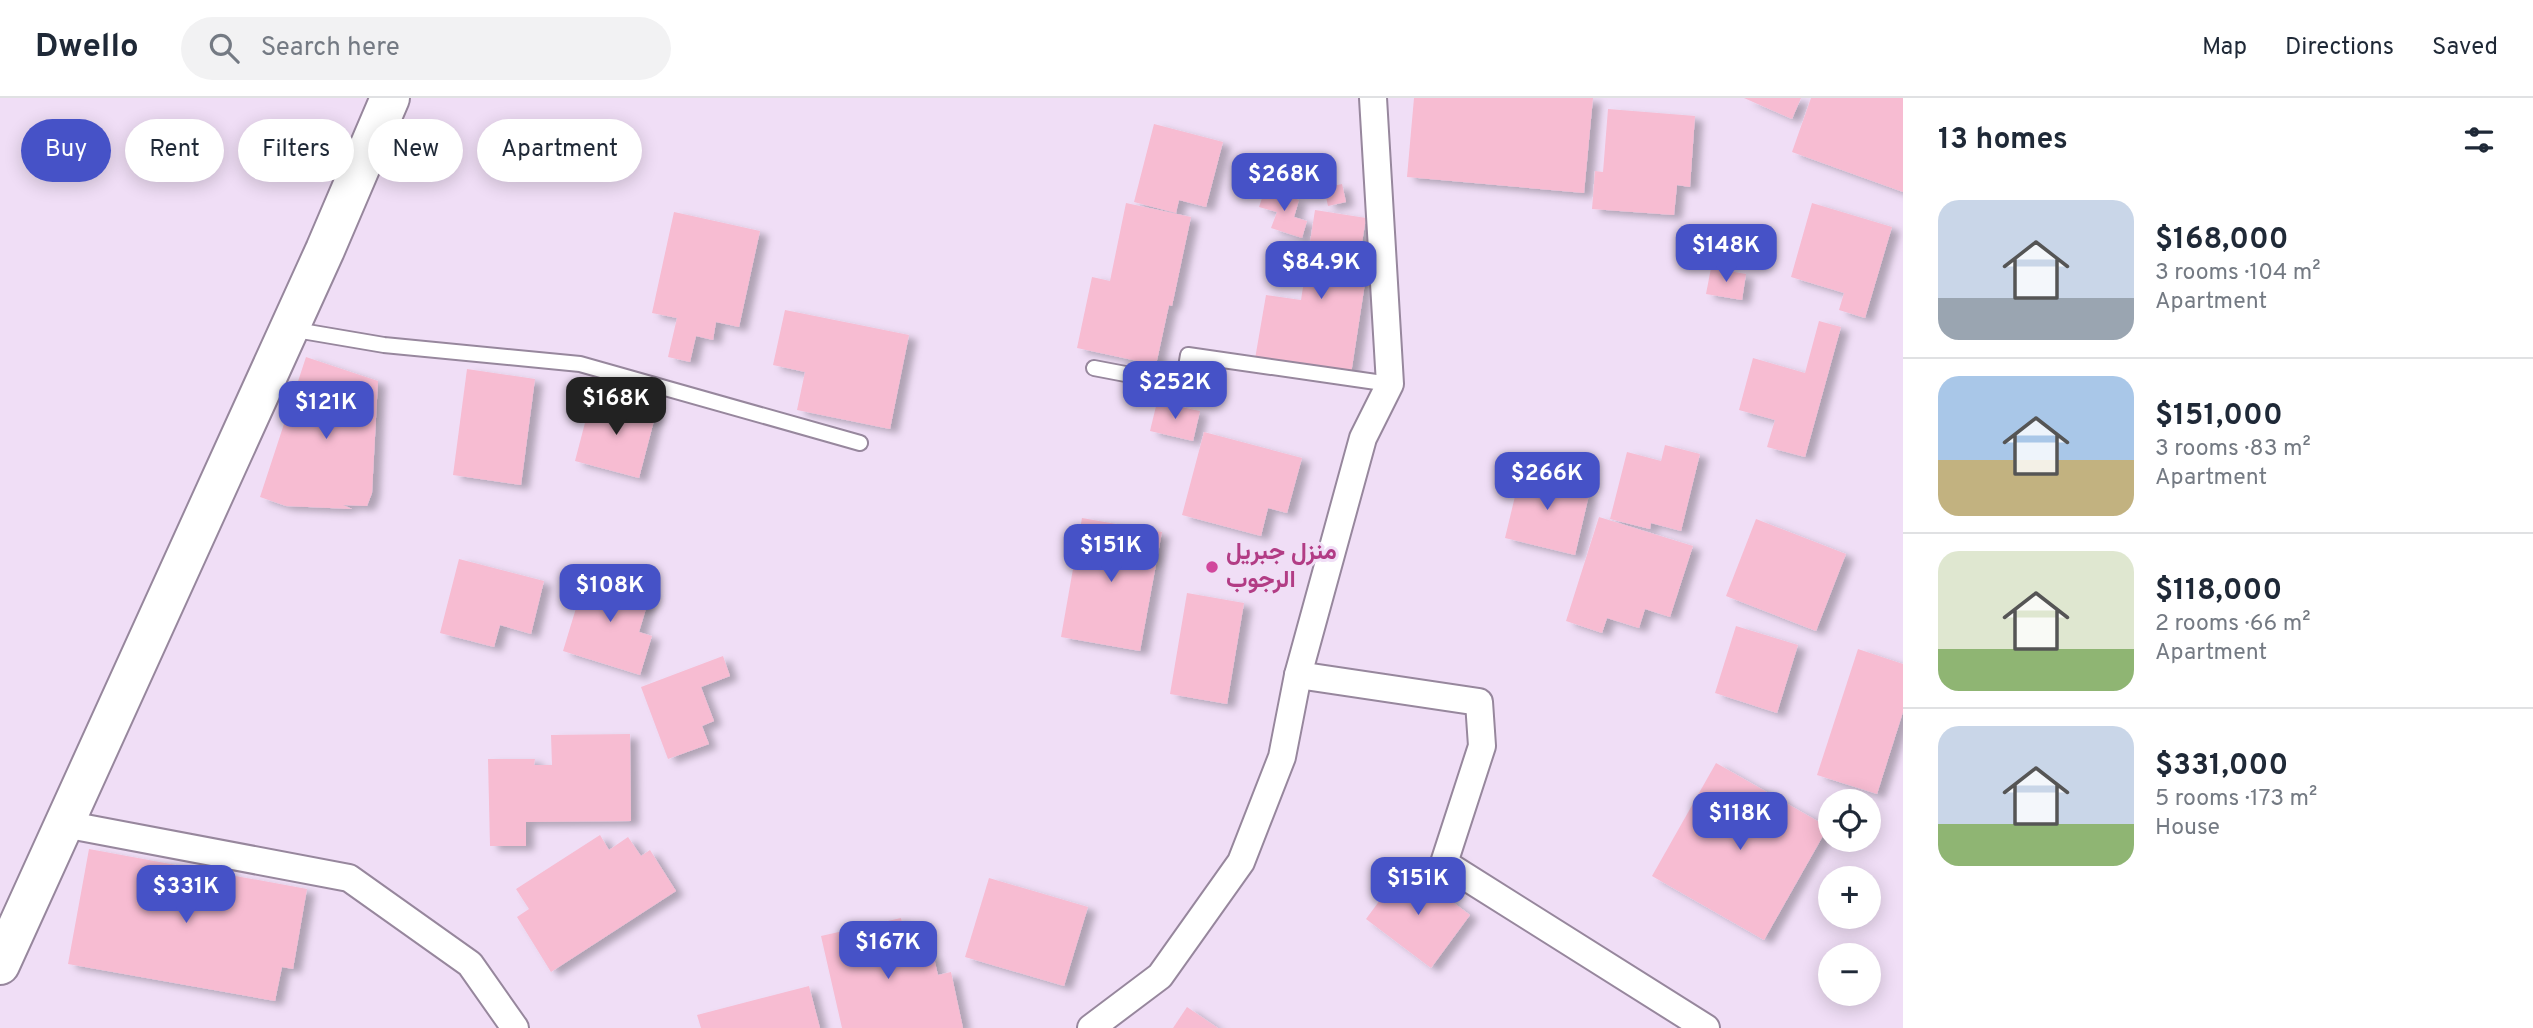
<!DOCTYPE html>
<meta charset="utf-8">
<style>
:root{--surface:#fff;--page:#f2f2f3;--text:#1f2937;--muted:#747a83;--line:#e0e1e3;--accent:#4652c7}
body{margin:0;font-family:Overpass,Vazirmatn,sans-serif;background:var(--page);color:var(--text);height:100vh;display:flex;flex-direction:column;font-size:26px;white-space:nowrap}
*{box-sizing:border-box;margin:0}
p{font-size:23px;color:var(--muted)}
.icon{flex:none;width:38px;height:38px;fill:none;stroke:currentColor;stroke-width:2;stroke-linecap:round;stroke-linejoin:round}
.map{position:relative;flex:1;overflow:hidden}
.side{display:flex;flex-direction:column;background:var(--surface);width:630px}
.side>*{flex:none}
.banner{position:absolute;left:21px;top:21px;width:665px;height:63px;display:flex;gap:14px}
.buttons{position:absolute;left:1818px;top:691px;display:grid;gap:14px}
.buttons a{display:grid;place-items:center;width:63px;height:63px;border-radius:50%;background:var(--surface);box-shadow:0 4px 18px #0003;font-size:35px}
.price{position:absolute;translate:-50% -60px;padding:0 16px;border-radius:14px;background:var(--accent);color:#fff;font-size:23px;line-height:46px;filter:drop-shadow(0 2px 4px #0008)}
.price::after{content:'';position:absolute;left:50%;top:42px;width:21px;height:16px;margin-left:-10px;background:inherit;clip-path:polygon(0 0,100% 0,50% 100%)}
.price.active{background:#222;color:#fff}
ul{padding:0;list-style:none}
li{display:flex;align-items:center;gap:21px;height:175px;padding:0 35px}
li+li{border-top:2px solid var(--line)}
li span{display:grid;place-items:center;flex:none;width:196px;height:140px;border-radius:21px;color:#555}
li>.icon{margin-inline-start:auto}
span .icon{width:84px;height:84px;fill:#fffc;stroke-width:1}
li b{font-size:30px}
h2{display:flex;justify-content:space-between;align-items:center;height:84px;padding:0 35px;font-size:30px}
.chip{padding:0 24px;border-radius:32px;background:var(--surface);box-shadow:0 4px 18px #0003;font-size:24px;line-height:63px}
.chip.active{background:var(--accent);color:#fff}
header{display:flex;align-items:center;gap:42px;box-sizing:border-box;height:98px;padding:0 35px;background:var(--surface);border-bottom:2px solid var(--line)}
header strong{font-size:33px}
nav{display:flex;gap:38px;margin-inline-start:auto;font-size:24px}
.search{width:490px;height:63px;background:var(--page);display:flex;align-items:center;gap:18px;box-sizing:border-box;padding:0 24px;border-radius:38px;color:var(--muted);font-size:26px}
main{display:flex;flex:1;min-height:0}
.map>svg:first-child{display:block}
</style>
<header>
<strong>Dwello</strong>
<div class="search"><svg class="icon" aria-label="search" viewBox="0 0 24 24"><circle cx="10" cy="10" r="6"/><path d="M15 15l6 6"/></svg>Search here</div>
<nav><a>Map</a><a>Directions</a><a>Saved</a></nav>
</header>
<main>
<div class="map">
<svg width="1903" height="930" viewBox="0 0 1903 930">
<defs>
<filter id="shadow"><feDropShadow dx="8" dy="4.5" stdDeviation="3.5" flood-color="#0004"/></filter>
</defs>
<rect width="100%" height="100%" fill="#f0def6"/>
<g fill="#f7bcd2" filter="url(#shadow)">
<polygon points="1414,0 1593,0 1584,95 1407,79"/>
<polygon points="1744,0 1801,0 1792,21"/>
<polygon points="1811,0 1903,0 1903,94 1792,54"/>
<polygon points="1608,11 1695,18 1690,89 1677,87 1674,117 1592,111 1595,73 1603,74"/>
<polygon points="1154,26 1223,44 1206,109 1179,102 1176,115 1134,104"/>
<polygon points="1342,86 1346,104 1328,108 1324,90"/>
<polygon points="1265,91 1299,102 1294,119 1307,123 1302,140 1271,130 1277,114 1259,109"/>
<polygon points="1126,105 1191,119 1172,208 1169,207 1156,267 1077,250 1092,179 1110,183"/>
<polygon points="1812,105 1892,129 1865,220 1839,212 1844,195 1791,179"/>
<polygon points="1315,112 1366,120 1362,145 1371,146 1351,276 1255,261 1266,197 1301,202"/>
<polygon points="674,114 760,133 739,229 716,224 713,242 696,238 690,264 668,259 677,220 652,215"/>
<polygon points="1711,170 1746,176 1742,202 1706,196"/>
<polygon points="785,212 909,237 890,331 797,312 805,274 773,267"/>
<polygon points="1819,223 1841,229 1805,359 1767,349 1775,322 1739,312 1753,260 1805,275"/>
<polygon points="306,259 378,283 372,395 367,408 343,407 352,411 286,408 260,399"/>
<polygon points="467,271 535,281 521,387 453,377"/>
<polygon points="592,298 656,315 639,380 575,363"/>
<polygon points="1157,304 1200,313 1193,343 1150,333"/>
<polygon points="1204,334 1302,360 1287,415 1268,410 1261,438 1182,417"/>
<polygon points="1665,347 1700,356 1681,433 1651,425 1650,431 1610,421 1627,354 1661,363"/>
<polygon points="1522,369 1573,381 1570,393 1589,397 1575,457 1505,440"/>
<polygon points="1599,419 1693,448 1670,519 1645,511 1639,530 1607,520 1602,535 1566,523"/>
<polygon points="1082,420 1162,434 1140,553 1061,539"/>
<polygon points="1756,421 1846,456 1816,533 1726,498"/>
<polygon points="459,461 544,483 531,536 500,527 494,549 440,535"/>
<polygon points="587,474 651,494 639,534 652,538 640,577 563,553"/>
<polygon points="1187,495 1244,505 1227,606 1170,596"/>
<polygon points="1736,528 1798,547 1777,615 1715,595"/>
<polygon points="1858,551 1903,566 1903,614 1877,696 1817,677"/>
<polygon points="723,558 730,578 701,589 714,623 702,628 709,646 668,661 641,589"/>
<polygon points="630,636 631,723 526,724 526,748 490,748 488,661 535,661 534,667 552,667 551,637"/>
<polygon points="1716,665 1828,729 1764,842 1652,778"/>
<polygon points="600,737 609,752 628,739 641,758 650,752 676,793 551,874 517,819 529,811 516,791"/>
<polygon points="89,751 307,791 293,871 282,869 275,903 68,866"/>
<polygon points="1405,768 1470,817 1431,870 1366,821"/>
<polygon points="989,780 1088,809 1064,888 965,859"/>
<polygon points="901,820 911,861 933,856 938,877 951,874 963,930 842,930 821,838"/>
<polygon points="809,888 820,930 701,930 697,917"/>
<polygon points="1187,909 1218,930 1173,930"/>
</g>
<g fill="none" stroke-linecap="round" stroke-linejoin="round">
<g stroke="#97879d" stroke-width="18">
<g id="lane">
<polyline points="290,231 384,247 580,266 860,345"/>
<polyline points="1094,270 1183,287 1188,257 1390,286"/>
</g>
</g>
<g stroke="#97879d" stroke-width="30">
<g id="street">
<polyline points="1298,577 1479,604 1482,648 1444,765 1706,930"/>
<polyline points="64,726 349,780 470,866 515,930"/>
<polyline points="1091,930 1160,878 1241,764 1282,659 1298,577 1363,340 1390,286 1373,0"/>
</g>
</g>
<g stroke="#97879d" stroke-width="42">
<polyline id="secondary" points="0,867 325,152 390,0"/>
</g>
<use href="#lane" stroke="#fff" stroke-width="14"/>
<use href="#street" stroke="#fff" stroke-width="26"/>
<use href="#secondary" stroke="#fff" stroke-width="38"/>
</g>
<circle fill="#d1479c" stroke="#f0def6" stroke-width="2.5" cx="1212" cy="469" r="7"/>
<g text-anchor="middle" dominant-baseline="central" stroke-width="6" stroke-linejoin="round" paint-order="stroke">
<g font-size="24" font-weight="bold" fill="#b23c85" stroke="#f0def6" text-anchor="start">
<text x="1226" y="455">منزل جبريل<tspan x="1226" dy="28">الرجوب</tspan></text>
</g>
</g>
</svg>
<div class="buttons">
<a><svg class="icon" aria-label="locate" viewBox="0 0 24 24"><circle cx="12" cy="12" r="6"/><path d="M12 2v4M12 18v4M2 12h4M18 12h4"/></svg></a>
<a>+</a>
<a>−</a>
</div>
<b class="price" style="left:1284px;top:115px">$268K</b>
<b class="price" style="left:1726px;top:186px">$148K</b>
<b class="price" style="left:1321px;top:203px">$84.9K</b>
<b class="price" style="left:1175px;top:323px">$252K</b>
<b class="price active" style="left:616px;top:339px">$168K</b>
<b class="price" style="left:326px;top:343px">$121K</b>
<b class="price" style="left:1547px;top:414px">$266K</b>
<b class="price" style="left:1111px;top:486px">$151K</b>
<b class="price" style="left:610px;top:526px">$108K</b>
<b class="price" style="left:1740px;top:754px">$118K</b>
<b class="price" style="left:1418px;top:819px">$151K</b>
<b class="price" style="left:186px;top:827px">$331K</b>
<b class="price" style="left:888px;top:883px">$167K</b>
<div class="banner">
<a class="chip active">Buy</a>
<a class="chip">Rent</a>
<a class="chip">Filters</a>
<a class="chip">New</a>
<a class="chip">Apartment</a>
</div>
</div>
<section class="side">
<h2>13 homes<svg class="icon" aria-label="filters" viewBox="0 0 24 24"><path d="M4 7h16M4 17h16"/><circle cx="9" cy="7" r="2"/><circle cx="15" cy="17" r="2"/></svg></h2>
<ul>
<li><span style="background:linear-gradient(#c9d6e8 70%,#9aa5b1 0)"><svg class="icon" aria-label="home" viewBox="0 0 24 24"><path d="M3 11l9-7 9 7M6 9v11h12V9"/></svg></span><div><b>$168,000</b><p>3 rooms · 104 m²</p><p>Apartment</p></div></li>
<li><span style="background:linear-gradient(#a9c7e8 60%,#c2b280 0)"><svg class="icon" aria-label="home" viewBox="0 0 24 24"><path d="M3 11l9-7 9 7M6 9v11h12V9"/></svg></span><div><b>$151,000</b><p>3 rooms · 83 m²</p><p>Apartment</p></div></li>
<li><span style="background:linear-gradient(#dfe7d0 70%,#8fb573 0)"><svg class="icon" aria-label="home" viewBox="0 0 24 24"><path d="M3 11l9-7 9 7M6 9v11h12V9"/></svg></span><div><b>$118,000</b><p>2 rooms · 66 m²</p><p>Apartment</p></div></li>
<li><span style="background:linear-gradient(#c9d6e8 70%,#8fb573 0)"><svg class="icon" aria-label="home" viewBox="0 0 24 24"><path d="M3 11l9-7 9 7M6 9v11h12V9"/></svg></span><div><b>$331,000</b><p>5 rooms · 173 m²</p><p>House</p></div></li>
</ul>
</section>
</main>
